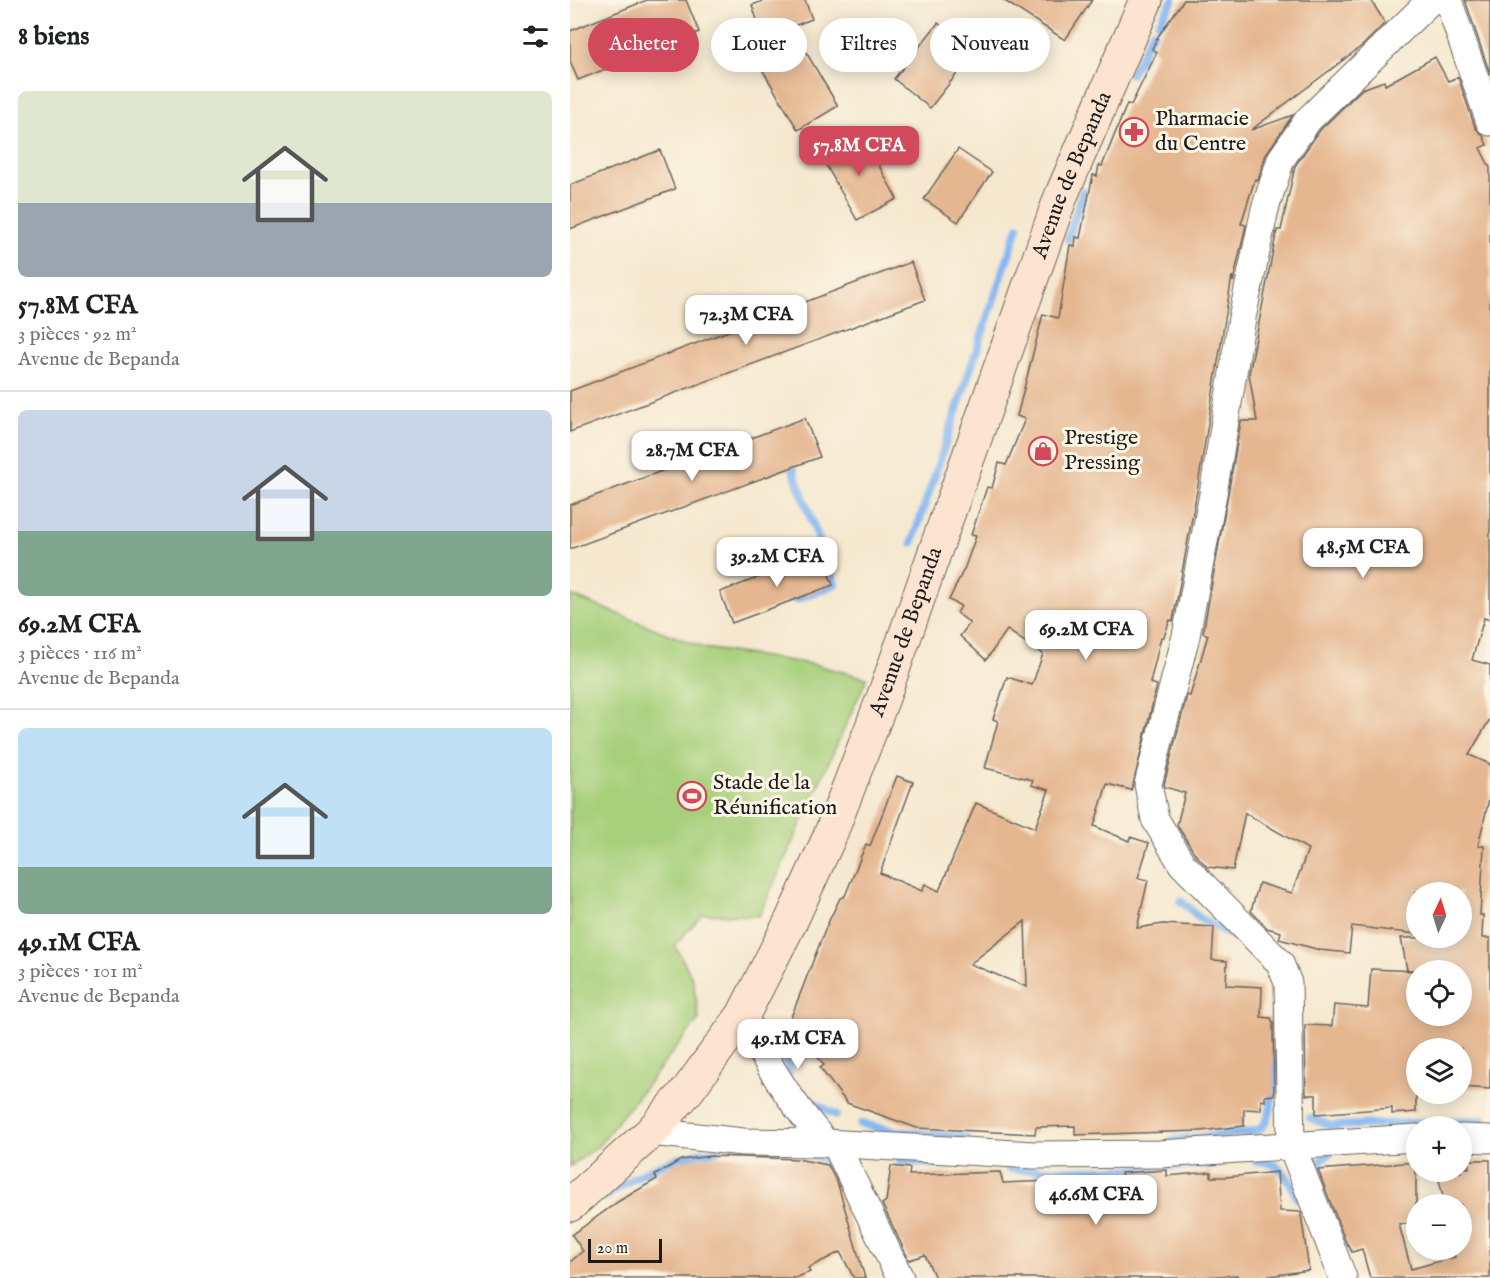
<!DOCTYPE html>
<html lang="fr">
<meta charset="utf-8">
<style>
:root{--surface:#fff;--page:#f2f2f2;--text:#202124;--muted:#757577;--line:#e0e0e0;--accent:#d1495b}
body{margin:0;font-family:"IM FELL English",serif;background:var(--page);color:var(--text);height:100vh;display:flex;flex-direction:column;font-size:22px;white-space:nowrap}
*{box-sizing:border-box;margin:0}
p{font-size:20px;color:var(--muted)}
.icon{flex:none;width:33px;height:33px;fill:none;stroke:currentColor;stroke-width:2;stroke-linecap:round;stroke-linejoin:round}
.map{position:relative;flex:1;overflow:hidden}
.drawer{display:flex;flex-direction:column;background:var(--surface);width:570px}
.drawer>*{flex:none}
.hud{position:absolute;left:18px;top:18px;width:570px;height:54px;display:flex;gap:12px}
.needle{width:39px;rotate:4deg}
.tools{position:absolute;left:836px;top:882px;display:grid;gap:12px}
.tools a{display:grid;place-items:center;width:66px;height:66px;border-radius:50%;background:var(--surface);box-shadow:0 3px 15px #0003;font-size:30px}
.scale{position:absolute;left:18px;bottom:15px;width:74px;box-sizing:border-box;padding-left:6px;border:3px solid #1c1c1c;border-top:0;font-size:16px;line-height:21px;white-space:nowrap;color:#1c1c1c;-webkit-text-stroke:4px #fcf5e5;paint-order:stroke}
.price{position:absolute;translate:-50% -51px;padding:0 14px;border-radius:12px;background:#fff;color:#222;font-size:20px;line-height:39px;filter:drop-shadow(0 2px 3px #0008)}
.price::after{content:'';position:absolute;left:50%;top:36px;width:18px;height:14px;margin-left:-9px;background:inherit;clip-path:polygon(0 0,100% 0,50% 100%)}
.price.active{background:var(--accent);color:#fff}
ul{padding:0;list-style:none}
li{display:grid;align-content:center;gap:12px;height:318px;padding:0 18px}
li+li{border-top:2px solid var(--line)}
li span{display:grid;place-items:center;height:186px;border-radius:9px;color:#555}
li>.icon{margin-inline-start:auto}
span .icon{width:108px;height:108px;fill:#fffc;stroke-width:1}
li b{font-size:26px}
h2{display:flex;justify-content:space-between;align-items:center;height:72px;padding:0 18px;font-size:26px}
.pill{padding:0 21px;border-radius:27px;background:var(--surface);box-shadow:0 3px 15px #0003;font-size:21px;line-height:54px}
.pill.active{background:var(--accent);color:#fff}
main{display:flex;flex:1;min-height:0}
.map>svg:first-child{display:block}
</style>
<main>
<section class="drawer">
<h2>8 biens<svg class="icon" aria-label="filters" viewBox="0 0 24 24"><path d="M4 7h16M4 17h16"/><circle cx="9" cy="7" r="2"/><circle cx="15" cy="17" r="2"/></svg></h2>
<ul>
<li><span style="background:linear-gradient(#dfe7d0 60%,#9aa5b1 0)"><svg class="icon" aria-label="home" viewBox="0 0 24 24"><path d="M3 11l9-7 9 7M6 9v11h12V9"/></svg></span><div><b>57.8M CFA</b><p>3 pièces · 92 m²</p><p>Avenue de Bepanda</p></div></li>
<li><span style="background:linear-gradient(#c9d6e8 65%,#7fa58c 0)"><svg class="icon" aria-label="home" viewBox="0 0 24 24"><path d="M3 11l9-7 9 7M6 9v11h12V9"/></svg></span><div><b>69.2M CFA</b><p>3 pièces · 116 m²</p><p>Avenue de Bepanda</p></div></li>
<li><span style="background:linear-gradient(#bfe0f5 75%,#7fa58c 0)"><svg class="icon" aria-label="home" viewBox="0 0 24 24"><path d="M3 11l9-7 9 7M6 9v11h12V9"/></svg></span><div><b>49.1M CFA</b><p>3 pièces · 101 m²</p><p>Avenue de Bepanda</p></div></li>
</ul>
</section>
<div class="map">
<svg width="920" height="1278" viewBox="0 0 920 1278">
<rect width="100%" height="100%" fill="#fcf5e5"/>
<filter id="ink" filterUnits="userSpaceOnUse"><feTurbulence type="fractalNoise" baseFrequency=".0167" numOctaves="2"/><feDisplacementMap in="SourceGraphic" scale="12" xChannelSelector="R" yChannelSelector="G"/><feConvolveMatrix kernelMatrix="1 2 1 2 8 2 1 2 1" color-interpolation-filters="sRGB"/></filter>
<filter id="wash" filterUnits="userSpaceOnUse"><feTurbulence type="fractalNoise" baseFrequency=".008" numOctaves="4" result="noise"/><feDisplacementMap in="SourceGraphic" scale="24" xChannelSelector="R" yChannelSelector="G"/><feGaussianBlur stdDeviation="1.35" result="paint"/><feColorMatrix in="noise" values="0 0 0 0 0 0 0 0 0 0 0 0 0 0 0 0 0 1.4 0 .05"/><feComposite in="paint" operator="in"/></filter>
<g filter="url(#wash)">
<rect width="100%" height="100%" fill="#f5e8cf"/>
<polygon fill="#a7d07b" stroke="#62764c" stroke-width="1.5" points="0,595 134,648 242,664 297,678 189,916 133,914 105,945 123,980 129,1019 29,1145 0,1167"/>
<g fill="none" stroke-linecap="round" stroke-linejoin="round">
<g stroke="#85b8f2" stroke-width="8">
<polyline points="589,23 603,0"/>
<polyline points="574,48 583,32"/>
<polyline points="561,74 572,54"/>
<polyline points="498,239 513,191"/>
<polyline points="222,467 265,584 225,600"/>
<polyline points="342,543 448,227"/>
<polyline points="611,901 631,919 675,943"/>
<polyline points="208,1034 219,1073"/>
<polyline points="228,1088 244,1103 266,1115"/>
<polyline points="701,1103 708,1048"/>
<polyline points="740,1118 761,1126 913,1120"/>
<polyline points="291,1124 326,1131 396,1138"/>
<path d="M660,1134c25,-2 36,0 41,-28"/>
<polyline points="601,1140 656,1135"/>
<polyline points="236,1155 253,1158 259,1163"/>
<polyline points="330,1161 379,1165"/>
<path d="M686,1161c25,0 33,16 41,37"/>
<path d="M439,1169c70,3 138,1 208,-5"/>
<polyline points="751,1188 748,1162 760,1153"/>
<path d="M36,1197c33,-25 69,-43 110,-46"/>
</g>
</g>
<g id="blocks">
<g fill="#e5b791" fill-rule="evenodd">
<polygon points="77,0 116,0 129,32 8,80 0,61 0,31"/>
<polygon points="196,0 235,0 242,19 221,27 268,106 228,130 190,66 201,60 182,5"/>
<polygon points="433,0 522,0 495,40"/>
<path d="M614,0h187l14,23 -22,22 -112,85 42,-15 -27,39 -8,26 -3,-1 -14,45 5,1 -13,57 -1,-6 -35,215 -24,130 -3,-1 -6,17h-3l-11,46 7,2 -24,100 -2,5 -24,-6 -13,42 35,15 1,-4 19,6 -11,35 10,2 -11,48 26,-4 51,3 -2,33 15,1 -1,24 36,2 -1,30 10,1 2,5 1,72 -9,1v5l-4,-1v10l-17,-1v17l-44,5 -125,4v-9l-39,1 -1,7 -118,-6 -70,-25 -27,-35 4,-3 -34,-45 37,-95 13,-27 5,-2 21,-52 4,2 27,-70 16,6 -33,91 42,18 3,-7 14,7 37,-88 59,25 14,-38 -18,-5 2,-5 -48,-12 13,-47 -5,-2 14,-42 25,8 11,-31 -36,-24 -21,30 -26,-24 10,-13 -13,-10 4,-7 -12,-6 16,-33 11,-31 -5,-1 16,-48 5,1 7,-25 7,2 19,-46 -8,-3 26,-102 15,4 12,-73 5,1 1,-9 4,1 13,-63 4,1 2,-11 3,1 25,-62 4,1 26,-53 -5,-3 7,-14zM455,921l2,66 -57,-23z"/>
<polygon points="895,0 920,0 920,74"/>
<polygon points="368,23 405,51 360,108 324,79"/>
<polygon points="865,57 878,81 888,77 905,127 913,136 917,145 910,148 920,168 920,620 914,618 902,660 920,665 920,719 899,755 920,764 920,795 908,846 914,846 910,915 913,915 912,938 920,938 920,1089 891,1087 891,1048 846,1048 846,1112 822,1114 822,1108 746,1114 746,1095 736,1095 735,1025 762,1026 764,1005 798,1008 801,969 846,971 846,1016 891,1016 891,970 837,970 831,938 891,938 891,892 846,892 846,934 782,926 779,953 750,950 709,939 711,932 697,928 681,911 689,883 722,893 738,849 675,813 663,870 637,867 625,854 607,825 615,793 595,787 594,784 617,695 620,696 638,635 633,633 671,421 687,421 679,374 707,230 711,230 725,166 750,130 792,89 814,81 815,85"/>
<polygon points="292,134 327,199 287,220 251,156"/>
<polygon points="388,149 422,172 388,222 354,199"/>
<polygon points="90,150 105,189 0,229 0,185"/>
<polygon points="341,262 355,300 0,432 0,391"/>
<polygon points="235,418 250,457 0,549 0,505"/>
<polygon points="251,554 263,585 162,623 150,592"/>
<polygon points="140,1156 227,1159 258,1165 268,1185 295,1278 284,1278 270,1252 238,1268 240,1272 225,1278 0,1278 0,1262 13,1251 2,1235 49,1201 87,1179 85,1175 111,1160"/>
<polygon points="898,1160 920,1160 920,1278 800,1278 792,1249 782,1252 775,1240 748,1170 846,1162 846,1223 829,1224 841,1269 885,1257 883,1250 891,1250 891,1204 875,1204 867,1172 891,1172 891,1168 899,1168"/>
<polygon points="321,1166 340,1168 339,1175 430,1172 433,1183 552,1178 551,1173 597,1170 597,1176 641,1172 641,1177 656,1177 707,1172 710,1211 731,1212 731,1214 739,1270 687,1278 667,1278 667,1275 618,1278 365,1278 355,1255 339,1260 312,1204 316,1201"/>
</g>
</g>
</g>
<g filter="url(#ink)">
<use href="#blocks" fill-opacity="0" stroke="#68635b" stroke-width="1.5"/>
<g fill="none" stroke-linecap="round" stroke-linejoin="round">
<g stroke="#68635b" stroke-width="29">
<g id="minor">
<polyline points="878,0 920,122"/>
<path d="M173,1015c22,47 48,89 83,128"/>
<polyline points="81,1132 173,1142 256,1143 464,1155 589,1154 846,1138"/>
<polyline points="891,1138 920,1139"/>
<polyline points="266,1145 330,1278"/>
<polyline points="773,1278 721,1144 718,983 710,963 612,864 585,819 578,784 616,636 643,494 672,318 695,209 711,159 738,120 861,0"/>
</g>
</g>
<g stroke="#68635b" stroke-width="35">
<g id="secondary">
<path id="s1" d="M0,1205l81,-73 37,-42 55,-75 49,-96 37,-81 54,-140 178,-502 85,-196"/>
</g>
</g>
<use href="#minor" stroke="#fff" stroke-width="27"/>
<use href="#secondary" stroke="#fde4d1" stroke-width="33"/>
</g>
</g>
<defs>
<g id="pharmacy-ring" transform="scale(1.5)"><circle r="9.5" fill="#fcf5e5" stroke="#d1495b" stroke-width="1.5"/><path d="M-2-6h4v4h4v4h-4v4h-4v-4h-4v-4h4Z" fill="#d1495b"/></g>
<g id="shop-ring" transform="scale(1.5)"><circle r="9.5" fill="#fcf5e5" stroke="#d1495b" stroke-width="1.5"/><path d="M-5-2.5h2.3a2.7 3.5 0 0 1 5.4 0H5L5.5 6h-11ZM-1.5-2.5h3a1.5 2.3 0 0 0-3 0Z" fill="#d1495b"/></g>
<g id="stadium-ring" transform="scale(1.5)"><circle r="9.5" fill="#fcf5e5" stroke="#d1495b" stroke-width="1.5"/><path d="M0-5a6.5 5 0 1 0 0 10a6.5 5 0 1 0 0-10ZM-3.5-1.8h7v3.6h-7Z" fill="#d1495b"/></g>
</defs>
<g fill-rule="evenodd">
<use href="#pharmacy-ring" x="564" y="132"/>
<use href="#shop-ring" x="473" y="451"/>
<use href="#stadium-ring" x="122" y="796"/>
</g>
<g text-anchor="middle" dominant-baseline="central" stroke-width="6" stroke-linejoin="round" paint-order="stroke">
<g font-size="22" fill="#1c1c1c" stroke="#fcf5e5" text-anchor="start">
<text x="585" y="119">Pharmacie<tspan x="585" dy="25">du Centre</tspan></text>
<text x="494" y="438">Prestige<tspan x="494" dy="25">Pressing</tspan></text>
<text x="143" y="783">Stade de la<tspan x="143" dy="25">Réunification</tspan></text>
</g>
<g font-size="22" fill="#1c1c1c" stroke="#fcf5e5">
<text stroke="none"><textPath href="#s1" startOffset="1161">Avenue de Bepanda</textPath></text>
<text stroke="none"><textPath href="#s1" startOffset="675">Avenue de Bepanda</textPath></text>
</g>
</g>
</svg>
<div class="tools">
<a><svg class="needle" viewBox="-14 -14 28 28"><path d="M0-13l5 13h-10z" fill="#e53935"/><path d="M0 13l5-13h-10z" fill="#757577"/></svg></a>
<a><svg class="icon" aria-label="locate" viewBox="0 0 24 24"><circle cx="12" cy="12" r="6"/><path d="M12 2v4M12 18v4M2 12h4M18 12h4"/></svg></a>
<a><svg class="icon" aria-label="layers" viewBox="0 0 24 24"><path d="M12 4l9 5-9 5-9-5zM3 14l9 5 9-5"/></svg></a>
<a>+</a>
<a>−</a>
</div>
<div class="scale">20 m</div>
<b class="price active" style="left:289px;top:177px">57.8M CFA</b>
<b class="price" style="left:176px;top:346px">72.3M CFA</b>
<b class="price" style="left:122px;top:482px">28.7M CFA</b>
<b class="price" style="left:793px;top:579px">48.5M CFA</b>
<b class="price" style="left:207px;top:588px">39.2M CFA</b>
<b class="price" style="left:516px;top:661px">69.2M CFA</b>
<b class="price" style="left:228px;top:1070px">49.1M CFA</b>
<b class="price" style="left:526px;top:1226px">46.6M CFA</b>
<div class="hud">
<a class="pill active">Acheter</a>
<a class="pill">Louer</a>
<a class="pill">Filtres</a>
<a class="pill">Nouveau</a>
</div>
</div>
</main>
